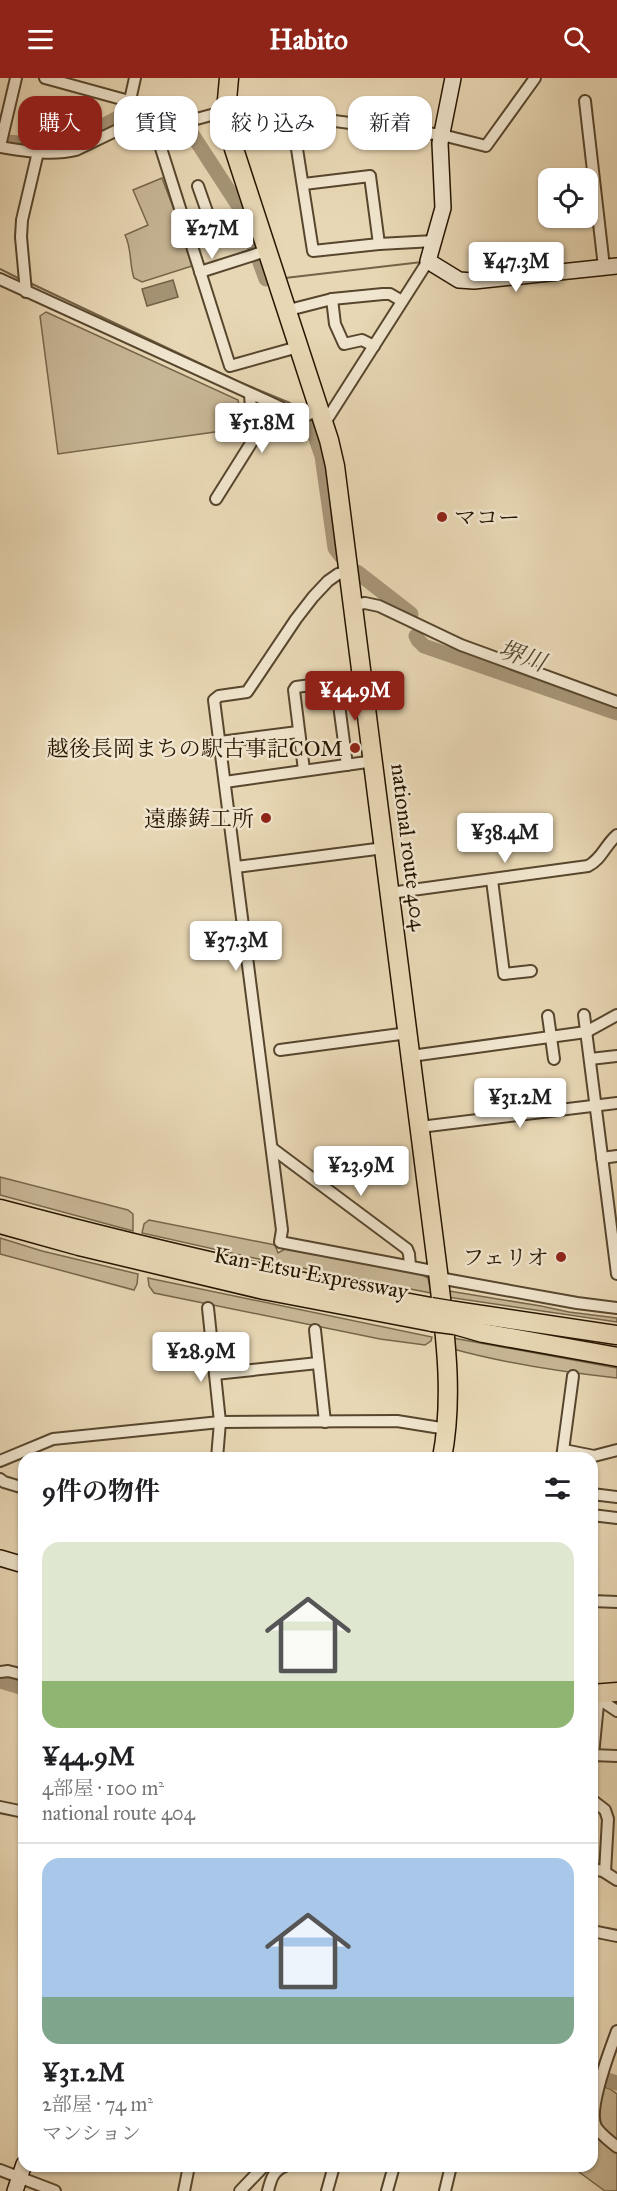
<!DOCTYPE html>
<html lang="ja">
<meta charset="utf-8">
<style>
:root{--surface:#fff;--page:#f6f6f6;--text:#202124;--muted:#757577;--line:#e0e0e0;--accent:#8f2418}
body{margin:0;font-family:"IM FELL Great Primer","Noto Serif JP",serif;background:var(--page);color:var(--text);height:100vh;display:flex;flex-direction:column;font-size:22px;white-space:nowrap}
*{box-sizing:border-box;margin:0}
p{font-size:20px;color:var(--muted)}
.icon{flex:none;width:33px;height:33px;fill:none;stroke:currentColor;stroke-width:2;stroke-linecap:round;stroke-linejoin:round}
.map{position:relative;flex:1;overflow:hidden}
.sheet{position:absolute;left:18px;top:1374px;width:580px;height:720px;display:flex;flex-direction:column;background:var(--surface);border-radius:18px;box-shadow:0 2px 4px #0004}
.sheet>*{flex:none}
.top-card{position:absolute;left:18px;top:18px;width:582px;height:54px;display:flex;gap:12px}
.fabs{position:absolute;left:538px;top:90px;display:grid;gap:12px}
.fabs a{display:grid;place-items:center;width:60px;height:60px;border-radius:12px;background:var(--surface);box-shadow:0 2px 4px #0004;font-size:30px}
.price{position:absolute;translate:-50% -51px;padding:0 14px;border-radius:6px;background:#fff;color:#222;font-size:20px;line-height:39px;filter:drop-shadow(0 2px 3px #0008)}
.price::after{content:'';position:absolute;left:50%;top:36px;width:18px;height:14px;margin-left:-9px;background:inherit;clip-path:polygon(0 0,100% 0,50% 100%)}
.price.current{background:var(--accent);color:#fff}
ul{padding:0;list-style:none}
li{display:grid;align-content:center;gap:12px;height:318px;padding:0 24px}
li+li{border-top:2px solid var(--line)}
li span{display:grid;place-items:center;height:186px;border-radius:18px;color:#555}
li>.icon{margin-inline-start:auto}
span .icon{width:108px;height:108px;fill:#fffc;stroke-width:1}
li b{font-size:26px}
h2{display:flex;justify-content:space-between;align-items:center;height:72px;padding:0 24px;font-size:26px}
.tag{padding:0 21px;border-radius:18px;background:var(--surface);box-shadow:0 2px 4px #0004;font-size:21px;line-height:54px}
.tag.current{background:var(--accent);color:#fff}
header{display:flex;justify-content:space-between;align-items:center;height:78px;padding:0 24px;background:var(--accent);color:#fff;font-size:27px;font-weight:700}
.map>svg:first-child{display:block}
</style>
<header><svg class="icon" aria-label="menu" viewBox="0 0 24 24"><path d="M4 6h16M4 12h16M4 18h16"/></svg>Habito<svg class="icon" aria-label="search" viewBox="0 0 24 24"><circle cx="10" cy="10" r="6"/><path d="M15 15l6 6"/></svg></header>
<div class="map">
<svg width="617" height="2113" viewBox="0 0 617 2113">
<rect width="100%" height="100%" fill="#e8d7b4"/>
<filter id="stains"><feTurbulence type="fractalNoise" baseFrequency=".00333" numOctaves="4"/><feColorMatrix values="0 0 0 0 .2 0 0 0 0 .09 0 0 0 0 .02 0 0 0 .5 -.17"/></filter>
<radialGradient id="worn" r=".72"><stop offset=".6" stop-color="#630" stop-opacity="0"/><stop offset="1" stop-color="#630" stop-opacity=".3"/></radialGradient>
<g fill="#c7b695" stroke="#77664a" stroke-width="1.5">
<path d="M162,100l11,29 19,59 -50,16 -8,-4c-5,-15 -2,-29 -9,-43l23,-10 -15,-35z"/>
<polygon points="46,234 238,322 243,350 58,376 40,238"/>
<polygon points="0,1099 128,1132 133,1136 133,1153 0,1117"/>
<polygon points="149,1142 275,1167 278,1175 285,1171 421,1196 428,1200 431,1215 276,1185 142,1155 144,1146"/>
<polygon points="0,1160 42,1173 138,1196 137,1206 134,1212 0,1176"/>
<polygon points="148,1200 432,1259 431,1263 425,1267 380,1261 154,1215 149,1208"/>
<polygon points="449,1213 541,1228 569,1234 617,1240 617,1244 447,1219"/>
<path d="M453,1260l164,30v10c-56,-6 -109,-14 -164,-29z"/>
<polygon points="593,2005 610,2011 617,2016 617,2113 605,2113 572,2089 566,2088 592,2088"/>
</g>
<polygon fill="#a69577" stroke="#736247" stroke-width="1.5" points="173,202 178,219 147,228 142,211"/>
<g fill="none" stroke-linecap="round" stroke-linejoin="round">
<g stroke="#736247" stroke-width="2">
<polyline points="0,191 22,202"/>
<polyline points="285,200 422,184"/>
<polyline points="30,205 237,303 290,325 301,333"/>
</g>
<g stroke="#a69577" stroke-width="15">
<polyline points="190,53 240,130 266,201"/>
<path d="M0,63c22,2 48,8 70,1 32,-10 57,-42 97,-27"/>
<polyline points="301,333 315,358 322,378 335,470 341,478"/>
<polyline points="357,494 411,536"/>
<polyline points="416,558 418,562 424,568 617,635"/>
<polyline points="0,1603 24,1610"/>
<polyline points="592,1997 617,2005"/>
</g>
<g stroke="#57462d" stroke-width="14">
<g id="street">
<polyline points="45,0 129,23"/>
<polyline points="585,23 604,189"/>
<polyline points="292,39 313,173 379,166 434,163"/>
<polyline points="132,45 128,31 135,0"/>
<polyline points="153,45 230,288 298,269"/>
<polyline points="0,68 16,0"/>
<path d="M0,69c25,4 51,9 76,3l56,-27h41l16,-2 37,-10 16,-2 200,26 44,11 49,-68"/>
<polyline points="304,106 370,98 379,166"/>
<polyline points="198,108 212,148 254,135"/>
<polyline points="200,194 266,173"/>
<path d="M0,201l280,128c23,15 13,14 38,3"/>
<polyline points="26,214 21,159 22,142 38,74"/>
<polyline points="332,221 335,246 344,266 362,262 374,268"/>
<polyline points="285,233 332,221 383,216 390,216 402,223"/>
<polyline points="324,346 428,183"/>
<polyline points="216,421 253,362 250,316"/>
<polyline points="349,493 338,496 328,503 313,519 296,541 247,614 219,618 214,622 282,1152 280,1164 438,1194"/>
<polyline points="354,527 365,525 379,528 461,567 617,624"/>
<polyline points="336,604 347,687"/>
<polyline points="220,664 298,654"/>
<polyline points="304,692 294,612 296,609 363,600"/>
<polyline points="225,704 374,683"/>
<polyline points="236,789 384,770"/>
<polyline points="492,802 504,896 531,893"/>
<path d="M390,815l198,-27c14,-7 17,-21 29,-31"/>
<polyline points="584,937 617,1196"/>
<polyline points="548,938 554,981"/>
<polyline points="280,972 408,955"/>
<polyline points="411,978 586,954 617,937"/>
<polyline points="590,981 617,978"/>
<polyline points="420,1049 617,1025"/>
<polyline points="273,1071 407,1171 409,1176 410,1188"/>
<polyline points="602,1080 617,1078"/>
<polyline points="439,1200 577,1225 617,1230"/>
<polyline points="208,1230 220,1344 217,1380"/>
<polyline points="315,1252 325,1344"/>
<polyline points="215,1296 318,1285"/>
<polyline points="564,1372 594,1378 617,1372"/>
<polyline points="562,1380 573,1298"/>
<polyline points="0,1383 53,1361 220,1344 397,1343 447,1351"/>
<polyline points="0,1401 4,1404 24,1410"/>
<polyline points="592,1416 617,1419"/>
<polyline points="592,1437 617,1440"/>
<polyline points="592,1523 617,1524"/>
<polyline points="0,1594 8,1593 24,1597"/>
<polyline points="599,1616 605,1625 617,1633"/>
<polyline points="592,1677 617,1678"/>
<polyline points="593,1677 599,1616"/>
<polyline points="592,1722 605,1732 608,1741 605,1794"/>
<polyline points="0,1729 24,1734"/>
<polyline points="592,1791 603,1793 617,1802"/>
<polyline points="592,1853 617,1858"/>
<path d="M617,1953c-7,19 -30,78 -21,96 5,8 14,14 21,20"/>
<polyline points="0,2092 55,2113"/>
<polyline points="184,2113 189,2088"/>
<polyline points="240,2113 264,2088"/>
<path d="M268,2113c3,-12 5,-20 17,-25"/>
<polyline points="327,2113 334,2088"/>
<polyline points="387,2113 394,2088"/>
<polyline points="445,2113 451,2088"/>
</g>
</g>
<g stroke="#271500" stroke-width="18">
<g id="secondary">
<polyline points="453,0 440,65 443,130 428,183 459,202 474,203 617,188"/>
<polyline points="0,1480 24,1487"/>
<polyline points="15,2113 24,2086"/>
</g>
</g>
<g stroke="#271500" stroke-width="21">
<g id="highway">
<path d="M229,0l-3,33 8,38 95,291 6,26 103,806c7,62 16,124 4,186"/>
<path d="M0,1131c143,38 286,72 431,98"/>
<polyline points="0,1146 79,1168 264,1212 432,1244"/>
<polyline points="455,1233 617,1257"/>
<polyline points="455,1247 483,1255 617,1279"/>
<polyline points="592,1616 617,1614"/>
</g>
</g>
<use href="#street" stroke="#f0e5ce" stroke-width="10"/>
<use href="#secondary" stroke="#f0e5ce" stroke-width="15"/>
<use href="#highway" stroke="#e8d7b4" stroke-width="18"/>
<g stroke="#271500" stroke-width="21" stroke-linecap="butt">
<g id="highway-bridge">
<polyline points="431,1229 455,1233"/>
<polyline points="432,1244 455,1247"/>
</g>
</g>
<use href="#highway-bridge" stroke="#e8d7b4" stroke-width="18"/>
</g>
<g fill="#8f2418" stroke="#f0e5ce" stroke-width="2">
<circle cx="442" cy="439" r="6"/>
<circle cx="355" cy="670" r="6"/>
<circle cx="266" cy="740" r="6"/>
<circle cx="561" cy="1179" r="6"/>
</g>
<g text-anchor="middle" dominant-baseline="central" stroke-width="5" stroke-linejoin="round" paint-order="stroke">
<g font-size="22" fill="#271500" stroke="#f0e5ce" text-anchor="end">
<text x="454" y="439" text-anchor="start">マコー</text>
<text x="343" y="670">越後長岡まちの駅古事記COM</text>
<text x="254" y="740">遠藤鋳工所</text>
<text x="549" y="1179">フェリオ</text>
</g>
<g font-size="22" fill="#271500" stroke="#f0e5ce">
<text transform="translate(409 769) rotate(83)">national route 404</text>
<text transform="translate(311 1195) rotate(11)">Kan-Etsu Expressway</text>
</g>
<g font-size="24" font-style="italic" fill="#5a4830" stroke="#f0e5ce">
<text transform="translate(522 578) rotate(19)">堺川</text>
</g>
</g>
<rect width="100%" height="100%" filter="url(#stains)"/>
<rect width="100%" height="100%" fill="url(#worn)"/>
</svg>
<div class="fabs">
<a><svg class="icon" aria-label="locate" viewBox="0 0 24 24"><circle cx="12" cy="12" r="6"/><path d="M12 2v4M12 18v4M2 12h4M18 12h4"/></svg></a>
</div>
<b class="price" style="left:212px;top:182px">¥27M</b>
<b class="price" style="left:516px;top:215px">¥47.3M</b>
<b class="price" style="left:262px;top:376px">¥51.8M</b>
<b class="price current" style="left:355px;top:644px">¥44.9M</b>
<b class="price" style="left:505px;top:786px">¥38.4M</b>
<b class="price" style="left:236px;top:894px">¥37.3M</b>
<b class="price" style="left:520px;top:1051px">¥31.2M</b>
<b class="price" style="left:361px;top:1119px">¥23.9M</b>
<b class="price" style="left:201px;top:1305px">¥28.9M</b>
<div class="top-card">
<a class="tag current">購入</a>
<a class="tag">賃貸</a>
<a class="tag">絞り込み</a>
<a class="tag">新着</a>
</div>
<section class="sheet">
<h2>9件の物件<svg class="icon" aria-label="filters" viewBox="0 0 24 24"><path d="M4 7h16M4 17h16"/><circle cx="9" cy="7" r="2"/><circle cx="15" cy="17" r="2"/></svg></h2>
<ul>
<li><span style="background:linear-gradient(#dfe7d0 75%,#8fb573 0)"><svg class="icon" aria-label="home" viewBox="0 0 24 24"><path d="M3 11l9-7 9 7M6 9v11h12V9"/></svg></span><div><b>¥44.9M</b><p>4部屋 · 100 m²</p><p>national route 404</p></div></li>
<li><span style="background:linear-gradient(#a9c7e8 75%,#7fa58c 0)"><svg class="icon" aria-label="home" viewBox="0 0 24 24"><path d="M3 11l9-7 9 7M6 9v11h12V9"/></svg></span><div><b>¥31.2M</b><p>2部屋 · 74 m²</p><p>マンション</p></div></li>
</ul>
</section>
</div>
